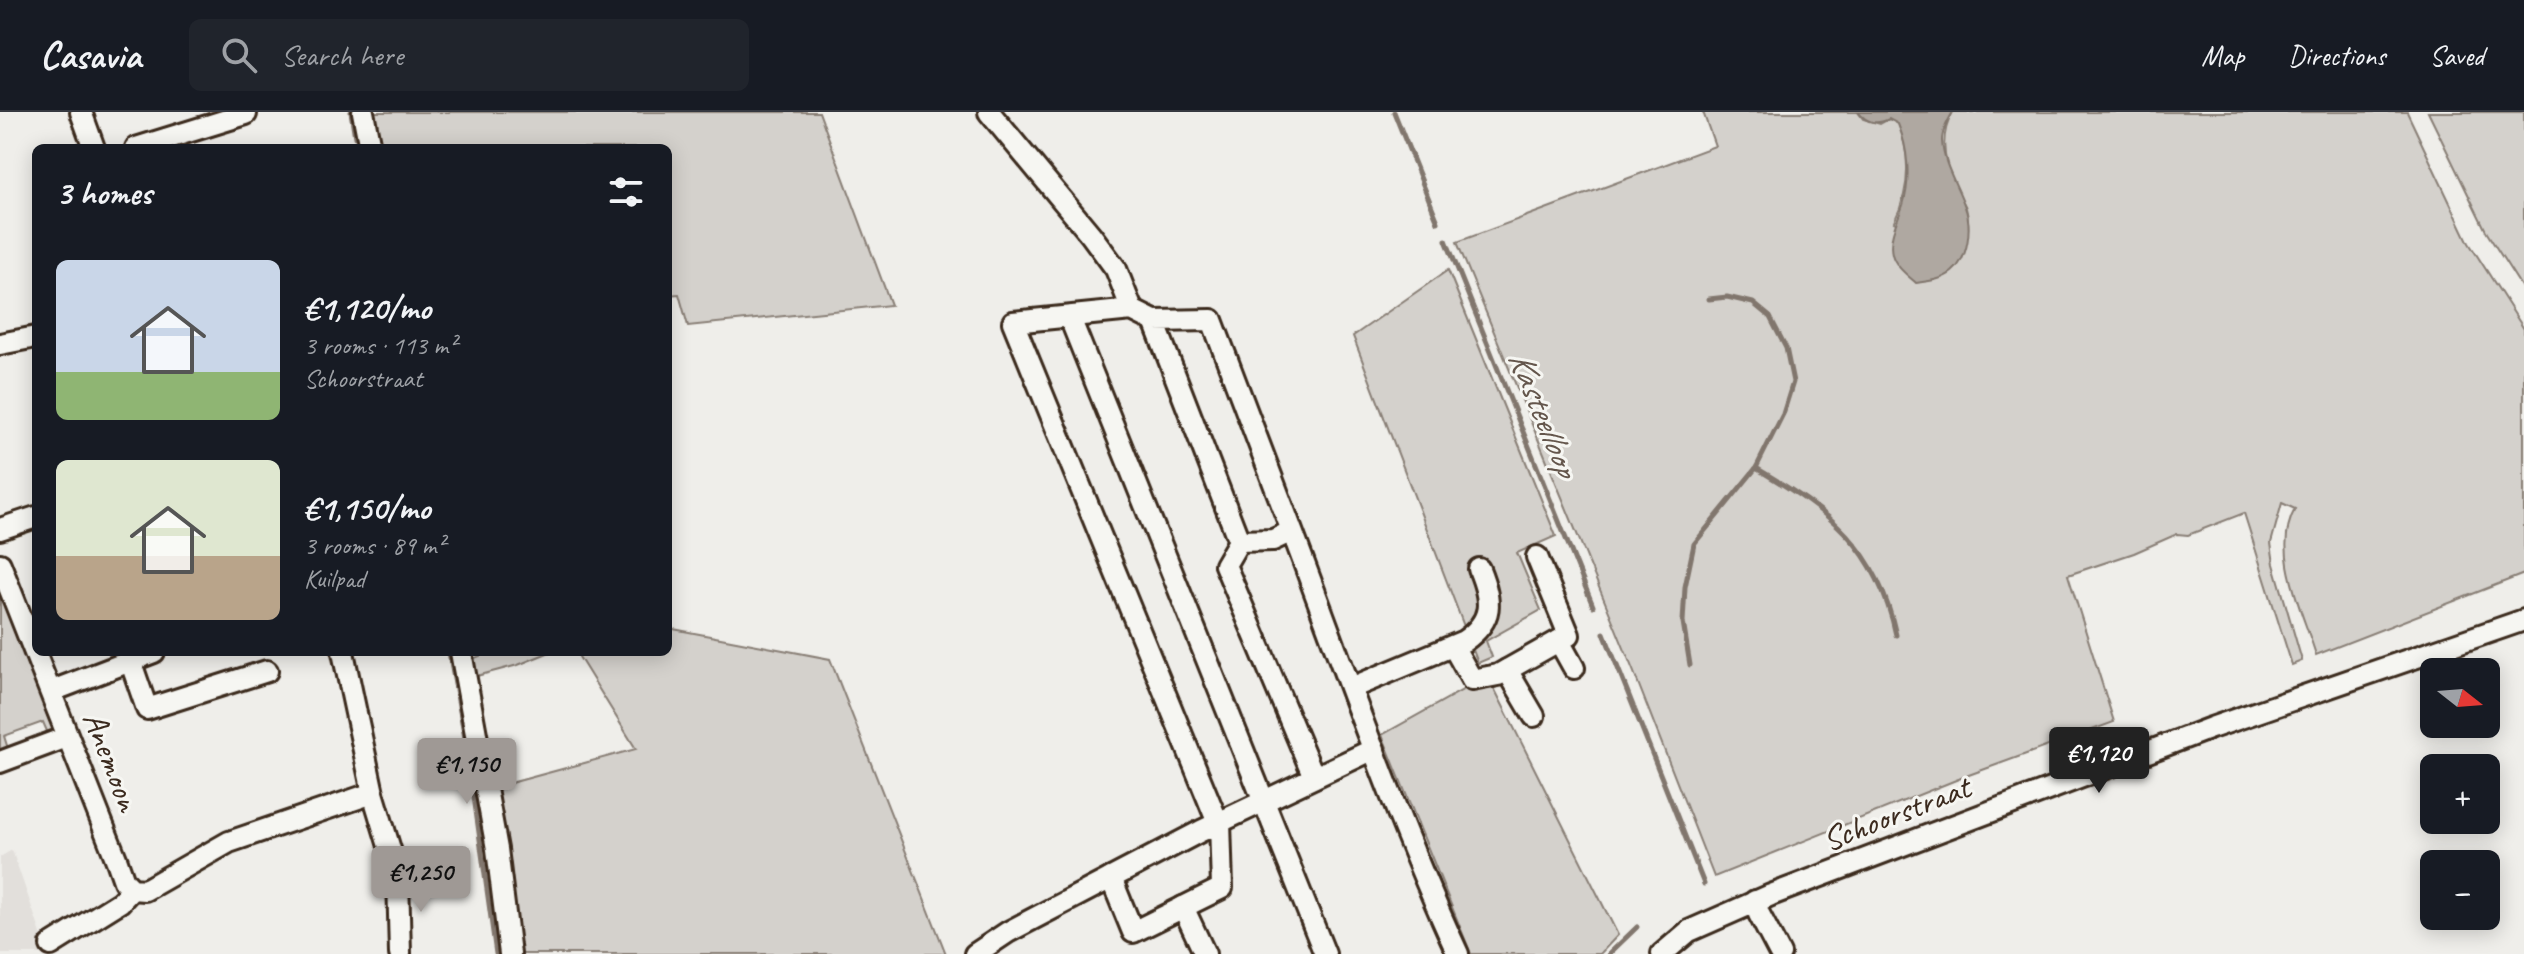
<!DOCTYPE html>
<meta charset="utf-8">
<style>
:root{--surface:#171b24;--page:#20242c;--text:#f1f3f6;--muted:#9ea1a6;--line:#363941;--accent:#9f9995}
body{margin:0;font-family:Caveat,sans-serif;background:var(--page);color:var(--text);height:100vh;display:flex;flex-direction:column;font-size:30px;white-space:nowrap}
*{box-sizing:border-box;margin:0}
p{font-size:26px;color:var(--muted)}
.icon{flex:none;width:44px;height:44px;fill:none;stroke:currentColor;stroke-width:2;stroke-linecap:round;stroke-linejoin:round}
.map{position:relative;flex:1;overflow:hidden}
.panel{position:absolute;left:32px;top:32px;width:640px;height:512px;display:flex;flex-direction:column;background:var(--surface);border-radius:12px;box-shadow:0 4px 20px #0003}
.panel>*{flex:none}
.needle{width:52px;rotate:107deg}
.fabs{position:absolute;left:2420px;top:546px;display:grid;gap:16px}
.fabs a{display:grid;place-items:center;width:80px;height:80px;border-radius:12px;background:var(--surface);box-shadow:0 4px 20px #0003;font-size:40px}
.price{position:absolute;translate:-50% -68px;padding:0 18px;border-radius:8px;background:var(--accent);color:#111;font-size:26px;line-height:52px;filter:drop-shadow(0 2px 4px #0008)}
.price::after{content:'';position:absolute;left:50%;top:48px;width:24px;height:18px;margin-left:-12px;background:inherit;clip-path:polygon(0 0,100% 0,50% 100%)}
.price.active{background:#222;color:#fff}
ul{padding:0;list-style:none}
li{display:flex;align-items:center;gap:24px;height:200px;padding:0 24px}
li span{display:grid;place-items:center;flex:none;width:224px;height:160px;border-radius:12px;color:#555}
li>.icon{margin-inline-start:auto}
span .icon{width:96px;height:96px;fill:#fffc;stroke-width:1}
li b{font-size:34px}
h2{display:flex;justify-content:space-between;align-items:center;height:96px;padding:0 24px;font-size:34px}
header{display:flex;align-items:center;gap:48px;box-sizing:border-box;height:112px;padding:0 40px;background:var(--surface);border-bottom:2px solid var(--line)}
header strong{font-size:38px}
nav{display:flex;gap:44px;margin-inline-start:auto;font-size:28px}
.search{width:560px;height:72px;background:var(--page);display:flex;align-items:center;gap:20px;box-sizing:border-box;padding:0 28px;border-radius:12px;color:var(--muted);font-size:30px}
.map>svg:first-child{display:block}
</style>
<header>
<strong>Casavia</strong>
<div class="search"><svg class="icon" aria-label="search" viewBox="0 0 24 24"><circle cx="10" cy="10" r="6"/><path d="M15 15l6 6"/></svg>Search here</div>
<nav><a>Map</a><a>Directions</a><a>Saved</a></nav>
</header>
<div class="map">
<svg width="2524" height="842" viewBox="0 0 2524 842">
<rect width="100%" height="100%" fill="#efeeea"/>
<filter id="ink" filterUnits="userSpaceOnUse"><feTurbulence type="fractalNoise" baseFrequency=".0125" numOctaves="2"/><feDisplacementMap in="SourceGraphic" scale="16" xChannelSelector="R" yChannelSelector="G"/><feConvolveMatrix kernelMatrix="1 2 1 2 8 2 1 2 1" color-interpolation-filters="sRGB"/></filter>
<g filter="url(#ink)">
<polygon fill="#e2dfdb" points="12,738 48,842 0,842 0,745"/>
<g fill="#d4d1cc" stroke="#887e75" stroke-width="2">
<polygon points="372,0 819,0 891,193 688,214 679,182 668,183 668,36 379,36"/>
<path d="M1703,0h155l5,7 17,5 9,-5 9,4c13,33 12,67 -4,99l68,37c5,-18 9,-33 4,-51 -2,-6 -7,-11 -9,-17 -13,-26 -19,-54 -4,-79h454l62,131 55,86v245l-208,81c-13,-43 -45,-103 -21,-146l-13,-6 -11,40 3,21 28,97 -10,4 -48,-152 -56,22 -11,-1 -43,19 -66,22 46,147 -148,54 -252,101 -81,-207 -176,-428 258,-96z"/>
<polygon points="2428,0 2524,0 2524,179 2487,121"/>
<polygon points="1448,158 1556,424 1517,441 1541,498 1486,529 1492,545 1478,551 1353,224"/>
<polygon points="0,482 36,574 48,579 49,583 44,595 53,618 49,624 43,610 4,624 9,640 5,642 0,638"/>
<polygon points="668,516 830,547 946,842 518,842 492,676 636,637 576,540 668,540"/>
<polygon points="489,540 550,540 518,553 473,565 470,548"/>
<polygon points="1488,564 1618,823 1600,842 1471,842 1382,623"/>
</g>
<path fill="#afa8a1" stroke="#81766d" stroke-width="2" d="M1858,0h95c-5,9 -11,19 -11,29 1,23 16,45 23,66 7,19 4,51 -13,65 -10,8 -23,9 -36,11 -9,-8 -21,-17 -24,-29 -4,-17 6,-34 11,-49 8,-26 5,-57 -5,-81l-9,-5c-13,6 -22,4 -31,-7z"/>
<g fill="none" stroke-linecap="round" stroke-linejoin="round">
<g stroke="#81766d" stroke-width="5">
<polyline points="351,0 355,25"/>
<polyline points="1394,0 1438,110"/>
<polyline points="1446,128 1593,494"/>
<path d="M1756,356c74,44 121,78 140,167"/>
<polyline points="1604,521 1704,772"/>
<polyline points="449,540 468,642 496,842"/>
<polyline points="1690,553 1683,510 1685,475 1694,432 1756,356 1783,302 1793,270 1786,236 1770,205 1753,191 1727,185 1709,187"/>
<polyline points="1609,842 1637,815"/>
</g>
<g stroke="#3b2a1e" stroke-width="26">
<g id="minor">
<polyline points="81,0 94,36"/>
<polyline points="363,0 370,36"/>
<polyline points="989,0 1091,123 1116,157 1132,198"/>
<polyline points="136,36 246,2 245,0"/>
<polyline points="1070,206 1325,842"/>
<polyline points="1154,209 1132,198 1013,210 1218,711"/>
<polyline points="0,232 36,225"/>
<polyline points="0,417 36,405"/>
<path d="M1292,419l-19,9 -34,1 -85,-220 58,-1 80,211c53,141 103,286 166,423"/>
<polyline points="1239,429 1225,453 1314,665"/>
<polyline points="0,452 117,749 124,769 132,777 145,778 229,730 373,681"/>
<polyline points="1559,529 1574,556"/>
<polyline points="1453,534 1472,568 1498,563 1569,523 1537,445"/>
<polyline points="343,540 373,681 398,764 400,842"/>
<polyline points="461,540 497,737 510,842"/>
<polyline points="130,548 147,597 267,559"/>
<polyline points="1507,558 1534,604"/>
<path d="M1351,576l113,-47c30,-21 28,-40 15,-72"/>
<polyline points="52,579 154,540"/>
<polyline points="0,650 67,625"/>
<polyline points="1111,766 1133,820 1222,776 1220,710"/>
<polyline points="1755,789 1759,802 1780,842"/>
<polyline points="1183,795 1205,842"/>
<polyline points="51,833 120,790 132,777"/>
<polyline points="975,842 1008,820 1201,719 1374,637"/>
<polyline points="1662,842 1689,819 1771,783 2211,616 2524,508"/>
</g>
</g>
<use href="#minor" stroke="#f6f6f2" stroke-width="20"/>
</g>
</g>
<g text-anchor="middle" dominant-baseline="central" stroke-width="6" stroke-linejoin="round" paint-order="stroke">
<g font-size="34" fill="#3b2a1e" stroke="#f6f6f2">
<text transform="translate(112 649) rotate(69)">Anemoon</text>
<text transform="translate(1896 701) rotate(-21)">Schoorstraat</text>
</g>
<g font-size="36" font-style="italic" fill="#64564c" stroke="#f6f6f2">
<text transform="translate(1544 301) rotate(68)">Kasteelloop</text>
</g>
</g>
</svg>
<div class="fabs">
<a><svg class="needle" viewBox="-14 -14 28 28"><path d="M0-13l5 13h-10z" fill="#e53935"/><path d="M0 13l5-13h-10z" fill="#9ea1a6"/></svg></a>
<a>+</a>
<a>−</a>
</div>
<b class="price active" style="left:2099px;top:683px">€1,120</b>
<b class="price" style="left:467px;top:694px">€1,150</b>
<b class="price" style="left:421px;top:802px">€1,250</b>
<section class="panel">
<h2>3 homes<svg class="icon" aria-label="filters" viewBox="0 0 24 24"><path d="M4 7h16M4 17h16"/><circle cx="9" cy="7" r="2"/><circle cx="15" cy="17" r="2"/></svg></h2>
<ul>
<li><span style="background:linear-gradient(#c9d6e8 70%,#8fb573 0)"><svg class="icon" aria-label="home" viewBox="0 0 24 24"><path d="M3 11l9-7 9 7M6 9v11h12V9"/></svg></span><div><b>€1,120/mo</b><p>3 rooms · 113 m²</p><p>Schoorstraat</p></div></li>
<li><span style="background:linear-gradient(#dfe7d0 60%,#b9a48a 0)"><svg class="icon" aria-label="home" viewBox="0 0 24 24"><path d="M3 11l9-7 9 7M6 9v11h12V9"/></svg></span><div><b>€1,150/mo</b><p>3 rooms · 89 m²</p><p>Kuilpad</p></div></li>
</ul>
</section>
</div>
